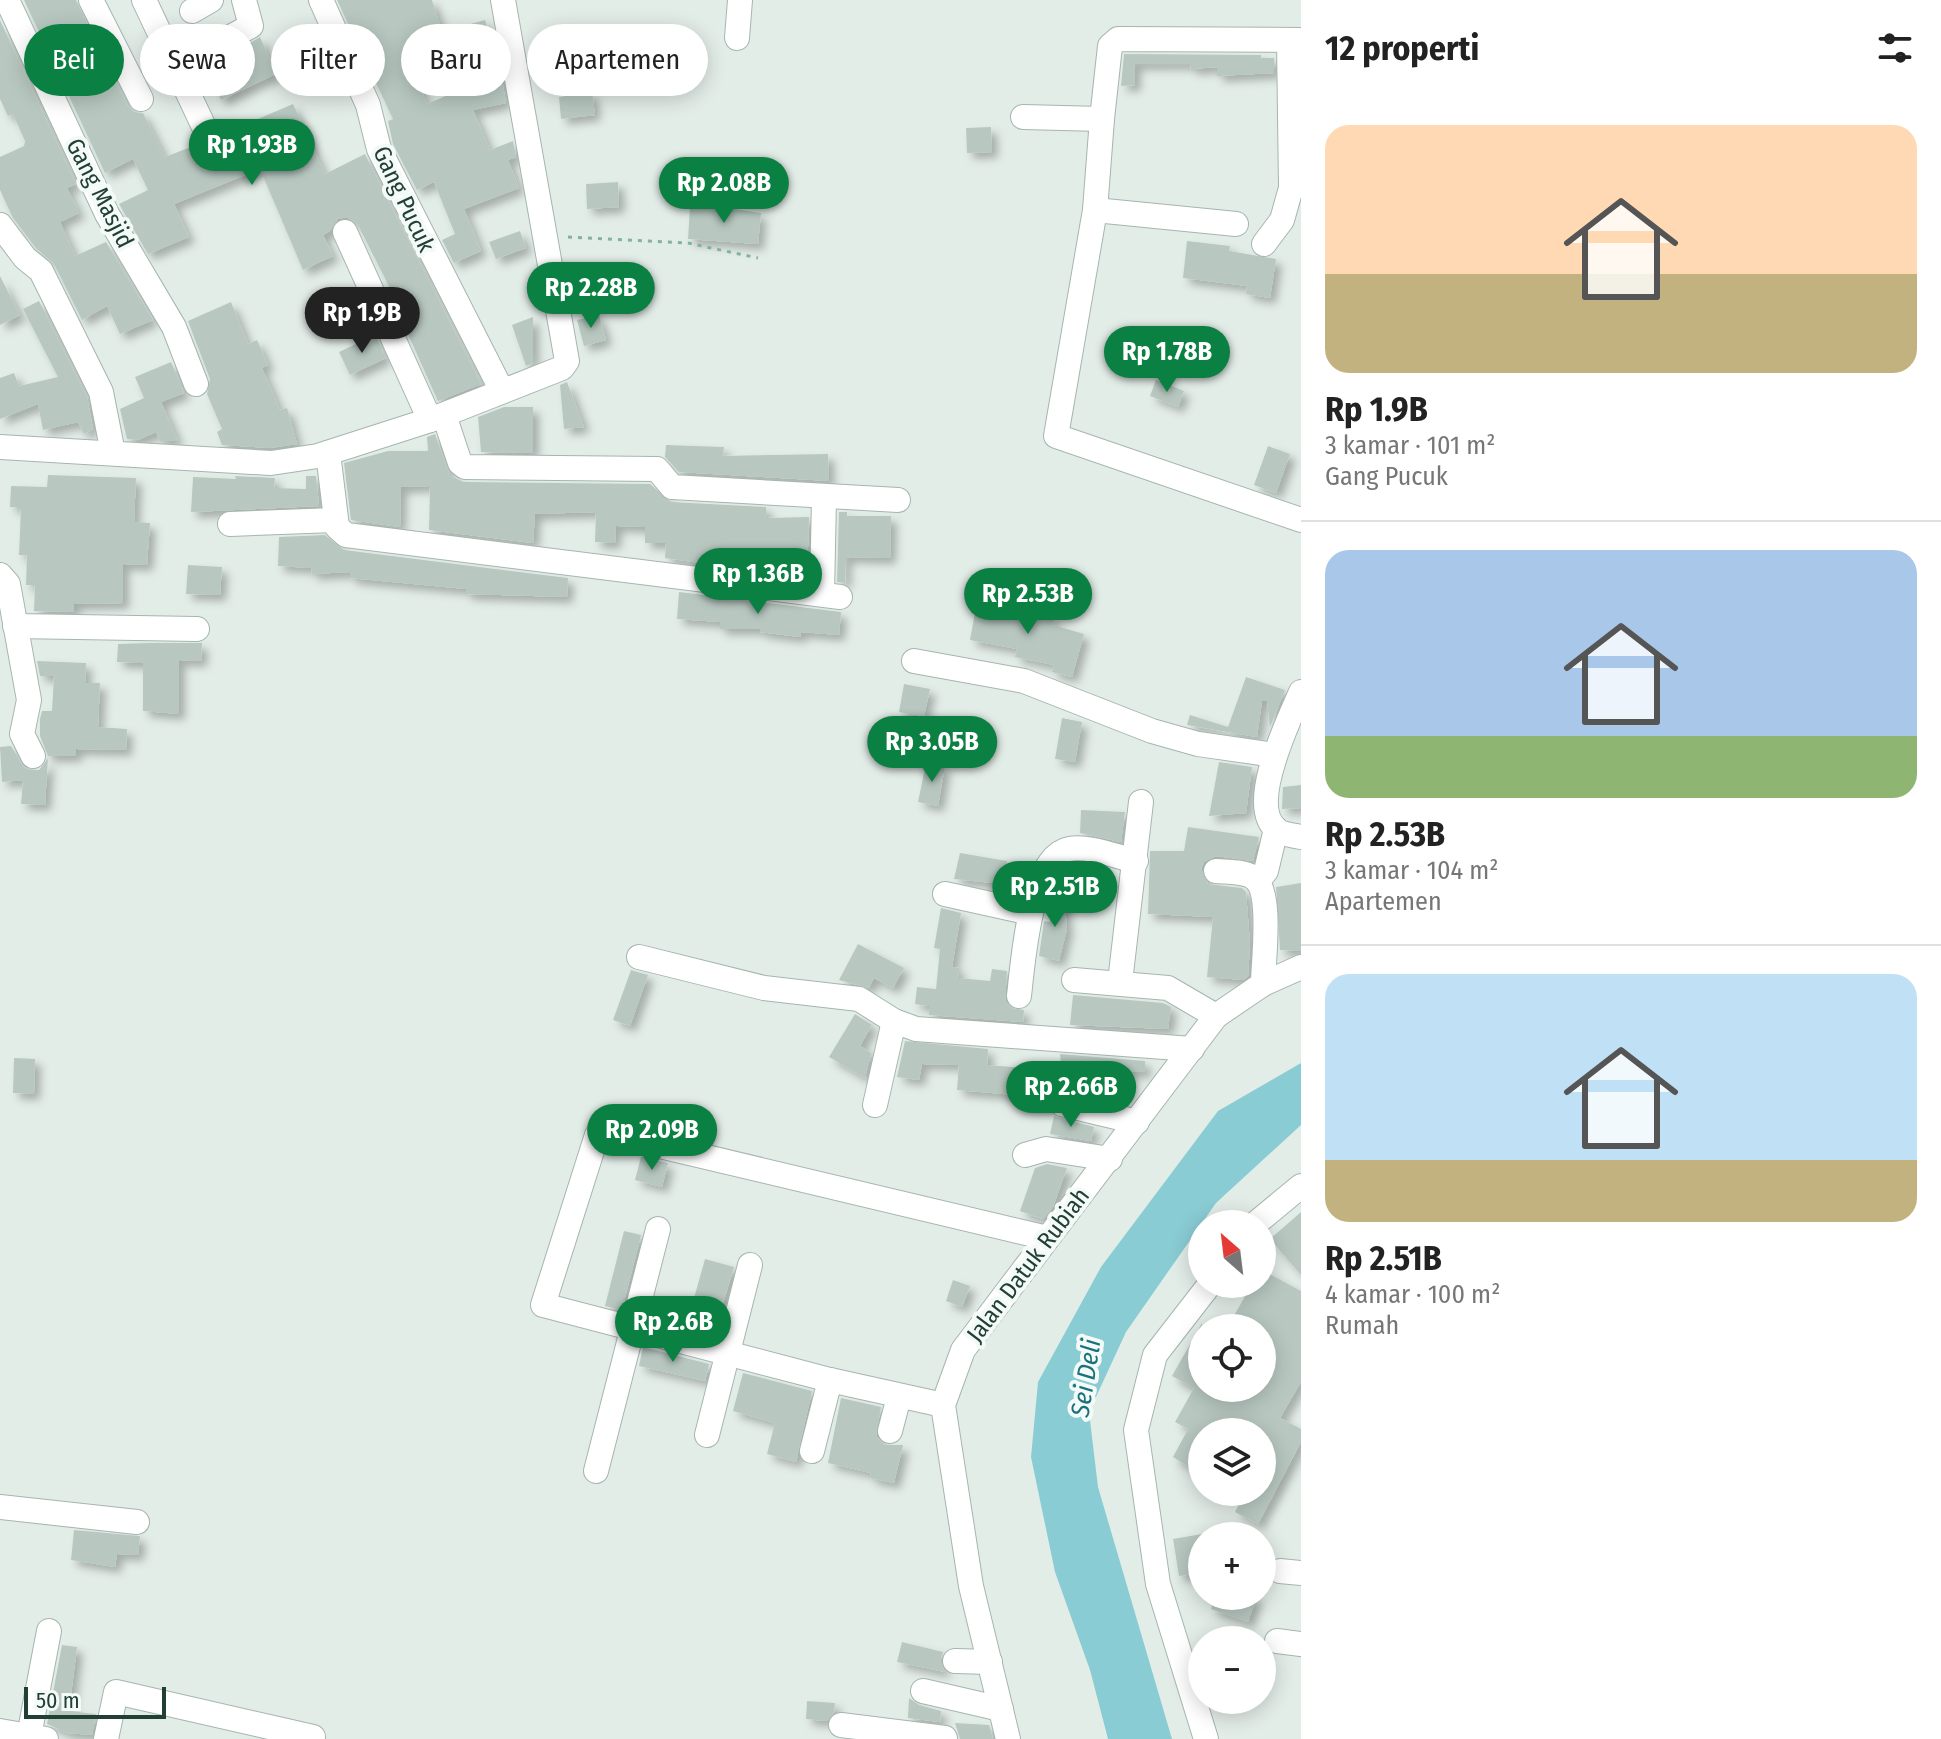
<!DOCTYPE html>
<html lang="id">
<meta charset="utf-8">
<style>
:root{--surface:#fff;--page:#f2f2f2;--text:#222;--muted:#767676;--line:#e0e0e0;--accent:#0b8043}
body{margin:0;font-family:"Fira Sans Condensed",sans-serif;background:var(--page);color:var(--text);height:100vh;display:flex;flex-direction:column;font-size:30px;white-space:nowrap}
*{box-sizing:border-box;margin:0}
p{font-size:26px;color:var(--muted)}
.icon{flex:none;width:44px;height:44px;fill:none;stroke:currentColor;stroke-width:2;stroke-linecap:round;stroke-linejoin:round}
.map{position:relative;flex:1;overflow:hidden}
.drawer{display:flex;flex-direction:column;background:var(--surface);width:640px}
.drawer>*{flex:none}
.top-card{position:absolute;left:24px;top:24px;width:760px;height:72px;display:flex;gap:16px}
.needle{width:52px;rotate:332deg}
.tools{position:absolute;left:1188px;top:1210px;display:grid;gap:16px}
.tools a{display:grid;place-items:center;width:88px;height:88px;border-radius:50%;background:var(--surface);box-shadow:0 4px 20px #0003;font-size:40px}
.scale{position:absolute;left:24px;bottom:20px;width:142px;box-sizing:border-box;padding-left:8px;border:4px solid #223f36;border-top:0;font-size:22px;line-height:28px;white-space:nowrap;color:#223f36;-webkit-text-stroke:6px #f4faf7;paint-order:stroke}
.price{position:absolute;translate:-50% -68px;padding:0 18px;border-radius:28px;background:var(--accent);color:#fff;font-size:26px;line-height:52px;filter:drop-shadow(0 2px 4px #0008)}
.price::after{content:'';position:absolute;left:50%;top:48px;width:24px;height:18px;margin-left:-12px;background:inherit;clip-path:polygon(0 0,100% 0,50% 100%)}
.price.on{background:#222;color:#fff}
ul{padding:0;list-style:none}
li{display:grid;align-content:center;gap:16px;height:424px;padding:0 24px}
li+li{border-top:2px solid var(--line)}
li span{display:grid;place-items:center;height:248px;border-radius:24px;color:#555}
li>.icon{margin-inline-start:auto}
span .icon{width:144px;height:144px;fill:#fffc;stroke-width:1}
li b{font-size:34px}
h2{display:flex;justify-content:space-between;align-items:center;height:96px;padding:0 24px;font-size:34px}
.chip{padding:0 28px;border-radius:36px;background:var(--surface);box-shadow:0 4px 20px #0003;font-size:28px;line-height:72px}
.chip.on{background:var(--accent);color:#fff}
main{display:flex;flex:1;min-height:0}
.map>svg:first-child{display:block}
</style>
<main>
<div class="map">
<svg width="1301" height="1739" viewBox="0 0 1301 1739">
<defs>
<filter id="shadow"><feDropShadow dx="6" dy="6" stdDeviation="4" flood-color="#0004"/></filter>
</defs>
<rect width="100%" height="100%" fill="#e3ede8"/>
<polygon fill="#8accd4" points="1301,1063 1301,1125 1216,1203 1126,1332 1089,1412 1098,1487 1172,1739 1108,1739 1090,1670 1055,1572 1031,1457 1038,1382 1101,1267 1218,1111"/>
<g fill="#b8c8c1" fill-rule="evenodd" filter="url(#shadow)">
<polygon points="24,0 76,0 128,106 134,112 143,113 165,157 201,143 211,143 218,136 293,104 325,174 365,154 481,384 438,401 394,303 397,302 358,225 347,217 338,219 330,231 323,235 333,256 303,270 260,169 174,204 189,237 148,254 119,204 148,190 133,159 105,173"/>
<path d="M337,0h95l10,32 43,-12 9,36 4,-1 8,48 -33,7 17,40 23,-9 3,16 -8,3 11,28 -55,21 17,42 -27,12 -12,-23 13,-6 -21,-52 -17,8 -24,-46 -5,-23 5,-2zM449,63l6,29 -28,12 -12,-28z"/>
<polygon points="0,20 76,184 67,188 79,213 60,222 75,256 106,242 153,320 120,334 107,306 82,320 54,264 36,248 13,218 0,190 0,157 24,146 25,141 13,114 8,116 0,99"/>
<polygon points="260,37 276,74 221,100 215,87 254,67 245,46"/>
<polygon points="1124,54 1261,55 1261,58 1274,58 1274,73 1217,76 1217,67 1191,69 1190,64 1135,64 1135,85 1121,86"/>
<polygon points="592,92 595,115 561,119 559,97"/>
<polygon points="991,127 992,152 967,153 966,128"/>
<polygon points="618,182 619,207 587,209 586,184"/>
<polygon points="713,206 761,213 758,244 688,239 690,207 712,209"/>
<polygon points="520,231 526,248 496,259 489,242"/>
<polygon points="1187,241 1230,246 1229,251 1276,259 1270,298 1246,294 1247,286 1183,278"/>
<polygon points="0,276 20,315 0,325"/>
<polygon points="39,301 87,397 93,429 84,434 78,422 43,430 38,404 0,419 0,378 14,373 19,386 58,377 23,309"/>
<polygon points="231,302 248,344 257,340 268,365 262,368 280,410 287,408 297,444 270,448 222,445 217,432 222,429 207,394 210,379 188,321"/>
<polygon points="599,315 606,340 584,346 577,320"/>
<polygon points="533,317 533,363 526,366 512,325"/>
<polygon points="375,335 386,358 350,375 339,352"/>
<polygon points="171,362 184,393 161,402 178,441 160,441 156,432 138,440 127,439 120,409 144,398 135,377"/>
<polygon points="1156,380 1184,391 1178,407 1150,396"/>
<polygon points="567,382 584,427 564,429 560,385"/>
<polygon points="504,407 533,407 533,453 481,452 478,417"/>
<polygon points="435,434 450,476 464,482 650,484 671,502 766,507 767,518 809,517 807,578 665,558 666,543 645,543 645,527 616,526 615,543 595,542 596,512 535,514 533,543 429,530 430,486 401,487 400,527 351,520 344,463 388,451 428,451 427,437"/>
<polygon points="666,445 724,447 723,456 828,454 829,481 679,472 665,457"/>
<polygon points="1268,446 1290,454 1276,493 1254,485"/>
<polygon points="48,475 136,478 134,522 150,523 147,565 123,564 123,603 74,604 74,612 34,611 35,585 26,585 27,555 19,555 21,507 10,507 11,486 47,487"/>
<polygon points="235,476 275,478 274,488 306,489 306,476 316,476 319,506 191,512 193,477 236,479"/>
<polygon points="839,512 847,512 847,516 891,516 890,558 846,557 845,583 837,582"/>
<polygon points="325,535 344,550 568,578 567,597 466,594 466,589 350,578 350,572 312,574 311,568 278,566 279,537"/>
<polygon points="188,565 222,567 220,595 186,594"/>
<polygon points="679,592 841,612 839,635 801,632 800,637 760,632 760,629 720,629 720,622 677,619"/>
<polygon points="977,602 1054,617 1053,625 1084,634 1072,677 1052,672 1054,665 1015,657 1017,649 970,640"/>
<polygon points="151,643 202,643 201,661 179,660 179,714 143,711 143,663 117,662 118,644"/>
<polygon points="37,661 86,663 85,683 100,683 98,727 127,729 126,750 76,749 76,756 48,756 40,736 40,719 42,711 52,711 54,676 40,676"/>
<polygon points="1246,677 1285,690 1270,727 1267,701 1262,701 1257,737 1187,725 1190,715 1228,727"/>
<polygon points="904,684 930,689 924,716 899,712"/>
<polygon points="1062,718 1082,722 1075,762 1055,759"/>
<polygon points="11,746 25,769 39,770 48,758 45,805 21,804 23,780 2,782 0,747"/>
<polygon points="1219,762 1252,767 1246,813 1209,816"/>
<polygon points="926,763 945,766 938,806 918,802"/>
<polygon points="1301,785 1301,808 1282,809 1283,787"/>
<polygon points="1081,810 1125,812 1121,842 1080,833"/>
<polygon points="1188,827 1259,837 1253,861 1216,856 1204,862 1201,869 1208,884 1242,888 1246,892 1250,944 1248,976 1243,980 1207,977 1213,917 1148,914 1150,851 1184,851"/>
<polygon points="960,853 1007,861 1003,884 954,879"/>
<polygon points="1074,873 1096,877 1093,893 1071,889"/>
<polygon points="1301,883 1301,951 1280,950 1276,887"/>
<polygon points="1064,892 1067,929 1059,961 1039,956 1044,921 1050,922 1051,895"/>
<polygon points="941,908 961,913 952,967 959,968 958,978 990,981 992,969 1007,971 1005,1001 1011,1008 1024,1010 1023,1022 929,1015 929,1006 915,1004 917,987 936,989 940,949 934,948"/>
<polygon points="858,944 904,968 893,988 874,978 869,988 839,980"/>
<polygon points="631,970 648,975 630,1026 613,1020"/>
<polygon points="1073,995 1163,1003 1171,1007 1168,1029 1070,1025"/>
<polygon points="855,1014 872,1025 860,1046 871,1053 865,1078 829,1057"/>
<polygon points="905,1041 988,1049 987,1065 1062,1071 1060,1054 1145,1061 1145,1072 1110,1072 1105,1099 1059,1090 1051,1094 1047,1106 1014,1104 1015,1095 957,1090 959,1065 922,1064 919,1080 897,1077"/>
<polygon points="14,1058 35,1059 34,1094 13,1093"/>
<polygon points="1054,1116 1094,1127 1091,1141 1050,1134"/>
<polygon points="641,1157 668,1163 662,1187 635,1180"/>
<polygon points="1047,1164 1067,1168 1053,1207 1043,1219 1020,1211 1035,1168"/>
<polygon points="1301,1212 1301,1275 1270,1239"/>
<polygon points="624,1231 641,1235 622,1310 605,1306"/>
<polygon points="705,1259 734,1267 714,1334 686,1327"/>
<polygon points="1262,1270 1301,1291 1301,1382 1280,1418 1301,1429 1301,1442 1258,1524 1235,1512 1245,1492 1262,1492 1262,1432 1202,1432 1202,1475 1173,1457 1188,1429 1175,1422 1194,1388 1172,1376 1202,1323 1202,1388 1262,1388 1262,1328 1227,1328 1252,1284 1262,1284"/>
<polygon points="953,1280 970,1286 962,1307 946,1301"/>
<polygon points="643,1347 709,1364 705,1381 639,1366"/>
<polygon points="743,1373 812,1391 796,1462 767,1454 775,1423 733,1411"/>
<polygon points="841,1398 881,1407 876,1436 885,1445 903,1445 894,1483 870,1478 871,1473 828,1463"/>
<polygon points="74,1530 140,1536 138,1555 117,1554 115,1567 71,1560"/>
<polygon points="1202,1534 1202,1573 1179,1576 1173,1539"/>
<polygon points="1215,1596 1257,1596 1248,1622 1211,1609"/>
<polygon points="902,1642 943,1652 940,1661 945,1672 897,1662"/>
<polygon points="62,1645 77,1647 69,1711 96,1714 92,1735 68,1733 47,1724"/>
<polygon points="909,1698 919,1705 941,1711 940,1722 908,1718"/>
<polygon points="807,1701 835,1703 834,1712 827,1721 806,1719"/>
<polygon points="955,1723 989,1725 993,1739 960,1739"/>
</g>
<g fill="none" stroke-linecap="round" stroke-linejoin="round">
<g stroke="#a5b5af" stroke-width="26">
<g id="minor">
<polyline points="7,0 107,214 174,327 196,384"/>
<polyline points="91,0 141,99"/>
<polyline points="144,0 205,129"/>
<polyline points="321,0 368,105 379,149 502,391"/>
<polyline points="192,11 211,0"/>
<polyline points="737,38 740,0"/>
<polyline points="217,44 251,26 244,0"/>
<polyline points="1023,117 1102,119 1095,210 1056,436 1301,520"/>
<polyline points="1102,119 1110,46 1118,39 1301,40"/>
<polyline points="1095,210 1236,224"/>
<polyline points="0,225 25,258 41,271 101,392 113,453"/>
<polyline points="345,232 430,420"/>
<polyline points="1264,244 1282,220 1291,188 1289,41"/>
<polyline points="444,415 460,463 465,467 657,469 672,487 898,500"/>
<polyline points="0,447 271,463 318,456 430,420 562,368 567,361 503,0"/>
<polyline points="328,453 337,527 346,535 840,597"/>
<polyline points="230,524 335,520"/>
<polyline points="0,575 8,584 29,700 22,734 33,756"/>
<polyline points="822,594 824,498"/>
<polyline points="15,626 197,629"/>
<polyline points="914,661 1024,681 1152,731 1198,744 1275,755"/>
<path d="M1301,692c-12,28 -55,114 -24,138 6,5 16,5 24,7"/>
<path d="M1216,871c11,1 29,0 38,7 19,13 9,84 9,106"/>
<polyline points="1258,881 1266,871 1276,829"/>
<polyline points="945,894 1031,913"/>
<polyline points="639,957 764,988 859,999 894,1021 916,1029 1192,1049"/>
<polyline points="1074,980 1168,988 1216,1016"/>
<polyline points="1120,982 1141,802"/>
<path d="M1019,996c4,-34 11,-140 50,-147 19,-4 48,8 67,12"/>
<polyline points="1062,1104 1137,1122"/>
<polyline points="875,1105 894,1021"/>
<polyline points="597,1135 543,1305 830,1380 943,1405"/>
<polyline points="639,1141 1047,1238"/>
<polyline points="1025,1155 1046,1149 1110,1159"/>
<polyline points="1255,1224 1301,1186"/>
<polyline points="890,1431 899,1397"/>
<polyline points="707,1435 750,1265"/>
<polyline points="812,1451 830,1380"/>
<polyline points="596,1471 658,1229"/>
<polyline points="0,1507 137,1522"/>
<polyline points="1280,1571 1301,1573"/>
<polyline points="1277,1641 1301,1644"/>
<polyline points="955,1661 990,1662"/>
<polyline points="923,1691 1001,1709"/>
<polyline points="841,1725 945,1738"/>
<polyline points="0,1731 46,1739"/>
<polyline points="29,1736 49,1631"/>
<polyline points="106,1739 116,1692 313,1737"/>
<polyline points="1008,1739 971,1586 943,1405 963,1350 1216,1016 1263,984 1301,967"/>
<polyline points="1206,1739 1158,1584 1136,1430 1155,1355 1210,1284"/>
</g>
</g>
<polyline stroke="#83b2a1" stroke-width="3" stroke-dasharray="4 6" stroke-linecap="butt" points="568,237 688,243 758,258"/>
<use href="#minor" stroke="#fff" stroke-width="24"/>
</g>
<g text-anchor="middle" dominant-baseline="central" stroke-width="8" stroke-linejoin="round" paint-order="stroke">
<g font-size="24" fill="#223f36" stroke="#f4faf7">
<text transform="translate(100 193) rotate(63)">Gang Masjid</text>
<text transform="translate(404 199) rotate(65)">Gang Pucuk</text>
<text transform="translate(1028 1265) rotate(-53)">Jalan Datuk Rubiah</text>
</g>
<g font-size="26" font-style="italic" fill="#1a717d" stroke="#f4faf7">
<text transform="translate(1086 1378) rotate(-81)">Sei Deli</text>
</g>
</g>
</svg>
<div class="tools">
<a><svg class="needle" viewBox="-14 -14 28 28"><path d="M0-13l5 13h-10z" fill="#e53935"/><path d="M0 13l5-13h-10z" fill="#767676"/></svg></a>
<a><svg class="icon" aria-label="locate" viewBox="0 0 24 24"><circle cx="12" cy="12" r="6"/><path d="M12 2v4M12 18v4M2 12h4M18 12h4"/></svg></a>
<a><svg class="icon" aria-label="layers" viewBox="0 0 24 24"><path d="M12 4l9 5-9 5-9-5zM3 14l9 5 9-5"/></svg></a>
<a>+</a>
<a>−</a>
</div>
<div class="scale">50 m</div>
<b class="price" style="left:252px;top:187px">Rp 1.93B</b>
<b class="price" style="left:724px;top:225px">Rp 2.08B</b>
<b class="price" style="left:591px;top:330px">Rp 2.28B</b>
<b class="price on" style="left:362px;top:355px">Rp 1.9B</b>
<b class="price" style="left:1167px;top:394px">Rp 1.78B</b>
<b class="price" style="left:758px;top:616px">Rp 1.36B</b>
<b class="price" style="left:1028px;top:636px">Rp 2.53B</b>
<b class="price" style="left:932px;top:784px">Rp 3.05B</b>
<b class="price" style="left:1055px;top:929px">Rp 2.51B</b>
<b class="price" style="left:1071px;top:1129px">Rp 2.66B</b>
<b class="price" style="left:652px;top:1172px">Rp 2.09B</b>
<b class="price" style="left:673px;top:1364px">Rp 2.6B</b>
<div class="top-card">
<a class="chip on">Beli</a>
<a class="chip">Sewa</a>
<a class="chip">Filter</a>
<a class="chip">Baru</a>
<a class="chip">Apartemen</a>
</div>
</div>
<section class="drawer">
<h2>12 properti<svg class="icon" aria-label="filters" viewBox="0 0 24 24"><path d="M4 7h16M4 17h16"/><circle cx="9" cy="7" r="2"/><circle cx="15" cy="17" r="2"/></svg></h2>
<ul>
<li><span style="background:linear-gradient(#ffd9b3 60%,#c2b280 0)"><svg class="icon" aria-label="home" viewBox="0 0 24 24"><path d="M3 11l9-7 9 7M6 9v11h12V9"/></svg></span><div><b>Rp 1.9B</b><p>3 kamar · 101 m²</p><p>Gang Pucuk</p></div></li>
<li><span style="background:linear-gradient(#a9c7e8 75%,#8fb573 0)"><svg class="icon" aria-label="home" viewBox="0 0 24 24"><path d="M3 11l9-7 9 7M6 9v11h12V9"/></svg></span><div><b>Rp 2.53B</b><p>3 kamar · 104 m²</p><p>Apartemen</p></div></li>
<li><span style="background:linear-gradient(#bfe0f5 75%,#c2b280 0)"><svg class="icon" aria-label="home" viewBox="0 0 24 24"><path d="M3 11l9-7 9 7M6 9v11h12V9"/></svg></span><div><b>Rp 2.51B</b><p>4 kamar · 100 m²</p><p>Rumah</p></div></li>
</ul>
</section>
</main>
